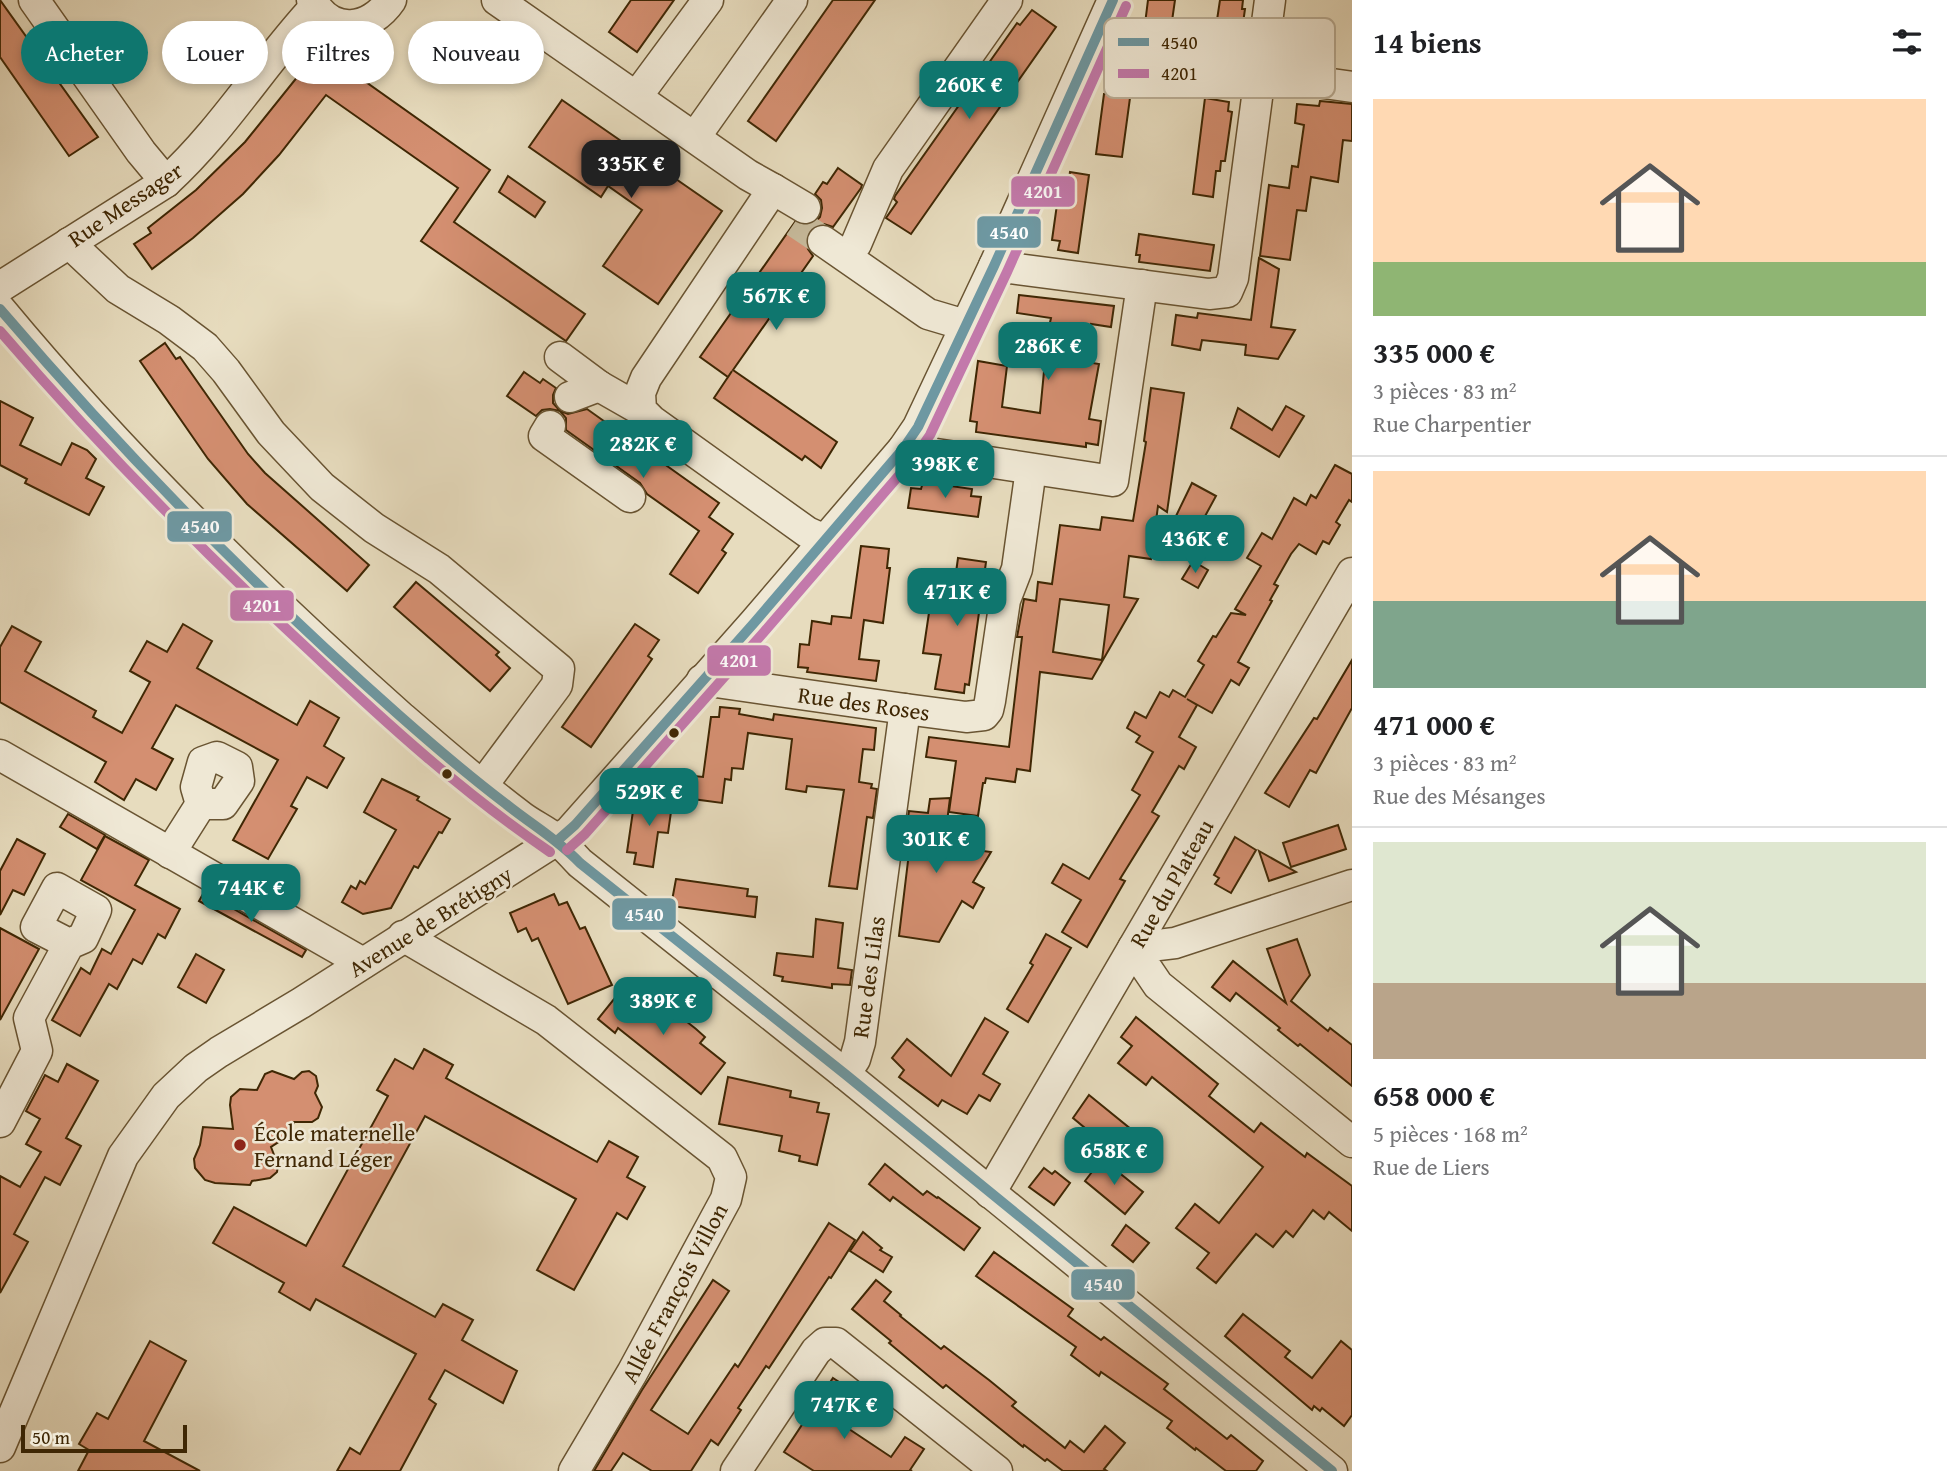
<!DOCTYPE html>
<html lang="fr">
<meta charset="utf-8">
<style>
:root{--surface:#fff;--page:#f6f6f6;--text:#202124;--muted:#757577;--line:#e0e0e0;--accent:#0f766e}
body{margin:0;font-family:"Gentium Book Plus",serif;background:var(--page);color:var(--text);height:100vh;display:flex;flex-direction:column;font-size:26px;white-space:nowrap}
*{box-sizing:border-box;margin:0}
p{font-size:23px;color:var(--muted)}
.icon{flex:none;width:38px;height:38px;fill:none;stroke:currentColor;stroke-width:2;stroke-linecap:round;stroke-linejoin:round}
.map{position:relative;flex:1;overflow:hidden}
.side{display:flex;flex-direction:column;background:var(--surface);width:595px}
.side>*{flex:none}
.banner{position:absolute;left:21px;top:21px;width:665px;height:63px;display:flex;gap:14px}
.scale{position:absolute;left:21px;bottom:18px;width:166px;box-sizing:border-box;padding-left:7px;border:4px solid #3f2704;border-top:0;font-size:19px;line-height:24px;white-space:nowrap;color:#3f2704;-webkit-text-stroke:5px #efe8d5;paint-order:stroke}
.price{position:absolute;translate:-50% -60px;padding:0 16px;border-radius:14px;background:var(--accent);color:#fff;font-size:23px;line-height:46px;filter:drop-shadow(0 2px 4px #0008)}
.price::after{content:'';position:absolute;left:50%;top:42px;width:21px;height:16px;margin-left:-10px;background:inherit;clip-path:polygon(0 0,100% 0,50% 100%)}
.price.current{background:#222;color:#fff}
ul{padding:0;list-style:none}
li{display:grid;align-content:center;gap:14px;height:371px;padding:0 21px}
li+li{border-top:2px solid var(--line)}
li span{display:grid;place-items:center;height:217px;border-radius:0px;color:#555}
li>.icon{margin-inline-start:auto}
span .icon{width:126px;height:126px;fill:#fffc;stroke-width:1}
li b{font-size:30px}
h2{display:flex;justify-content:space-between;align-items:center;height:84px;padding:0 21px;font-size:30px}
.tag{padding:0 24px;border-radius:32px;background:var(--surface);box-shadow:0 4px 10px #0003;font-size:24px;line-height:63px}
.tag.current{background:var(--accent);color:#fff}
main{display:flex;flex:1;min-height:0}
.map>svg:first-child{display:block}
</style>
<main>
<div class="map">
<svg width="1352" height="1471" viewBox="0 0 1352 1471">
<rect width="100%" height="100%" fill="#e7dcbe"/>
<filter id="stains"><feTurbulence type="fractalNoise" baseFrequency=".00286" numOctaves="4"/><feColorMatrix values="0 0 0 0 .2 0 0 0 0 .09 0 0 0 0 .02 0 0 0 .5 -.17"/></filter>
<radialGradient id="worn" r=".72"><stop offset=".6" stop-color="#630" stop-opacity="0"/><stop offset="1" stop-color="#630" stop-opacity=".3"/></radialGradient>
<g fill="#d48f71" stroke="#3f2704" stroke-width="2" fill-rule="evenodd">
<polygon points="0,0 98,137 69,156 0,57"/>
<polygon points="631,0 674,0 637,52 609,32"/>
<polygon points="833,0 875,0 776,141 748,121"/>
<polygon points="1148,0 1175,0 1170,35 1180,37 1177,65 1141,56"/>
<polygon points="1220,0 1243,0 1242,9 1245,9 1238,59 1235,59 1232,79 1209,73"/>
<polygon points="1032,10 1056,27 911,234 886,218 897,202 894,199 895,196 1017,23 1020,25"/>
<polygon points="312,63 337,81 346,68 490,170 454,222 585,314 566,341 421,241 458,188 326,95 279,155 243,194 193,238 152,269 134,244 151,233 148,228 196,190 245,142 298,76 301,79"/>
<polygon points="1111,93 1130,98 1122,157 1096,154 1104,94"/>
<polygon points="1205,98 1229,102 1228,111 1232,112 1225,161 1221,161 1220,171 1216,171 1213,197 1193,194"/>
<polygon points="562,100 722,211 658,304 603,266 642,210 608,186 601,197 529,147"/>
<polygon points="1320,101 1352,104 1352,141 1343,140 1338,182 1311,177 1306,211 1297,210 1290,260 1260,256 1269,185 1289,188 1292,166 1298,167 1304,125 1295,123 1297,104 1319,106"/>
<polygon points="838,168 862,185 861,188 833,227 824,224 816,225 809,231 806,240 808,249 813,256 733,370 837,442 821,468 805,456 802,460 714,398 732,371 728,377 700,357 795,222 805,225 814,223 820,217 822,208 821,200 815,194 823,182 827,184"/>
<polygon points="1070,172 1089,175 1078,253 1058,250 1060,241 1052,240 1059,190 1067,191"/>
<polygon points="508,176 545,202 535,217 499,192"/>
<polygon points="1139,234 1214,245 1210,271 1139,262 1140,255 1136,255"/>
<polygon points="1259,258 1279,269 1271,327 1295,330 1278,359 1245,355 1246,345 1202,340 1200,350 1172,345 1176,315 1197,318 1198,313 1251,320"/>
<polygon points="1019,295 1114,306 1111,327 1091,324 1086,362 1099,364 1089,419 1101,421 1098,445 1086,443 1086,447 976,432 977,422 970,421 978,361 1007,366 1002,407 1040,413 1045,361 1065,364 1070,330 1049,327 1051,318 1017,313"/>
<polygon points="165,343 176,359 180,357 248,454 265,473 369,565 347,591 247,504 208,459 140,361"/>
<polygon points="524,372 540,383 543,379 556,388 553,395 553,403 560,411 568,414 587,409 719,503 709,517 733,534 722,550 726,553 698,593 670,574 699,531 647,494 640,483 566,430 566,418 560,411 550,409 542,410 536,416 507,396"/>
<path d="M1151,388l33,5 -17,119 -9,-6 -7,53 -22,-3 -5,41 14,2 -46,80 -52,-7 -10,99 -13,-2 -2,13 -29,-4 -1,5h-2l-5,33 -29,-4 7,-51 -30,-4 3,-20 80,10 13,-110h-5l7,-38 12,2 2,-19 14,2 8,-59 40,5 2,-13 31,4 13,-79 -2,-1zM1060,599l49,6 -7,55 -49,-8z"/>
<polygon points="0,401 33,418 20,445 61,465 72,443 87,450 96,459 86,478 104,487 89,515 25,483 27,479 0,465"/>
<polygon points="1286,406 1304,416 1279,457 1231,428 1238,408 1272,430"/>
<polygon points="1335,465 1352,474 1352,502 1349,500 1336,522 1340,525 1329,544 1323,541 1316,554 1299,544 1291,554 1274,584 1278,586 1270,600 1272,601 1238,662 1249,668 1239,685 1231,680 1212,713 1187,699 1197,705 1179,737 1196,747 1184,769 1179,766 1152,812 1159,816 1120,879 1125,881 1087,947 1062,932 1081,900 1052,883 1063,864 1089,879 1140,795 1132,790 1153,752 1136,742 1140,736 1127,728 1135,712 1146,718 1160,692 1169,697 1173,690 1185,697 1204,665 1198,661 1213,636 1216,637 1231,613 1246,615 1235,609 1261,566 1247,558 1262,533 1272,539 1294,498 1306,505 1311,495 1316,498"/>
<polygon points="923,482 972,489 971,496 981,497 978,517 908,508 911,488 921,489"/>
<polygon points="1192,483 1216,496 1198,529 1176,516"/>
<polygon points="861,546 889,549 887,568 890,568 883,623 864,620 859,659 879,661 876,681 807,672 808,668 798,667 800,644 809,645 812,621 831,624 832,616 851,618"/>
<polygon points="958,558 986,562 969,685 965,684 964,693 935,689 941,655 923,653 930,606 951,609"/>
<polygon points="1193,561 1208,570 1198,588 1182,579"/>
<polygon points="416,582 499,652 496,655 510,668 490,691 394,607"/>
<polygon points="183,624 212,641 197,668 297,725 310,701 339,718 324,746 344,758 327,788 307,777 291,806 297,809 268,859 233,840 278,760 176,705 152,748 173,759 156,790 136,779 124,800 95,782 106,762 0,702 0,647 12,626 41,642 25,671 96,711 93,717 122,733 150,682 130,671 147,641 167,652"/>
<polygon points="635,624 659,640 648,656 652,659 591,747 562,727"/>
<polygon points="1352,660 1352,708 1316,773 1310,770 1289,807 1265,793 1314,718 1317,719"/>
<polygon points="720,707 740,709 739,714 773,720 774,714 876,728 874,750 863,749 859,782 872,784 871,788 877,789 873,818 867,817 857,889 829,886 844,790 807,786 806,792 786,789 792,739 748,733 743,769 732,768 731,780 725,779 722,803 692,799 692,802 673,800 676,774 703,777 711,717 719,717"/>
<polygon points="382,779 419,797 417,800 450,819 442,833 439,832 418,868 414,866 391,908 363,914 342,902 351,886 356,889 360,881 365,884 396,830 364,812"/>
<polygon points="643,795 673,798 668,833 658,832 653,867 634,864 636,853 627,852 634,804 642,805"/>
<polygon points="950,798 944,846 991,852 973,882 984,888 973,908 962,901 939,942 899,936 908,861 909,830 906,830 909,811 928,813 930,799"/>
<polygon points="68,814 105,835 97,849 60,827"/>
<polygon points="1338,825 1346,849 1291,867 1283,843"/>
<polygon points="105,836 149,860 135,885 180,909 165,938 158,934 142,964 133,959 117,989 109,984 80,1036 52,1020 81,968 90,974 102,949 111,954 135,910 81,880"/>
<polygon points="1235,837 1256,850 1231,893 1215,884 1219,878 1214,875"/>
<polygon points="17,839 45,854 24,895 13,890 0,915 0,871"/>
<polygon points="1259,851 1296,872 1269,881"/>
<polygon points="676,879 748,889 747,896 757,897 755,917 671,906"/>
<polygon points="204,892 306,950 302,957 199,901"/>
<polygon points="554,894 559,905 567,902 580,929 585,927 612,985 568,1004 538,938 532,941 526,928 518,932 510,913"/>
<polygon points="816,919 843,923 838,968 852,970 850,985 832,984 832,988 782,981 783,977 774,975 777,953 813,957"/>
<polygon points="0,928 39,949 0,1020"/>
<polygon points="1046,934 1071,948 1028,1022 1007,1009 1033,965 1030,963"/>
<polygon points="1297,939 1310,975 1291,1001 1328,1031 1330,1028 1352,1045 1352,1086 1300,1044 1298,1046 1278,1030 1280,1028 1236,993 1230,1001 1212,987 1233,961 1286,1003 1267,949"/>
<polygon points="196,954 224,970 206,1003 178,987"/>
<polygon points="627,983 653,1004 657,998 696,1029 705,1037 700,1043 725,1063 701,1094 618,1028 615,1033 598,1019"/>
<polygon points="1136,1017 1218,1084 1209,1096 1254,1132 1261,1123 1305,1157 1307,1153 1352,1186 1352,1231 1329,1212 1324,1219 1313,1210 1293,1237 1286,1231 1273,1247 1256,1234 1216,1283 1197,1268 1209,1253 1176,1228 1195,1204 1219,1223 1263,1167 1152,1077 1146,1085 1118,1063 1132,1046 1121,1037"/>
<polygon points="985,1018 1008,1032 983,1074 1000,1084 990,1101 979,1095 967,1114 942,1100 938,1106 899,1077 904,1070 892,1058 907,1039 951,1076"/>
<polygon points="424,1049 453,1065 446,1078 597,1162 609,1141 638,1157 627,1177 645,1187 627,1219 617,1213 574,1290 537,1270 576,1199 425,1116 343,1266 435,1317 443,1304 473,1320 462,1340 517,1371 503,1403 445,1370 429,1399 436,1404 400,1471 337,1471 350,1448 360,1454 416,1354 316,1299 310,1310 279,1292 284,1283 213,1243 234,1207 306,1246 388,1096 377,1090 395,1059 413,1069"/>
<polygon points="67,1064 98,1081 66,1138 81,1146 60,1185 45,1177 14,1234 28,1242 0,1293 0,1176 20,1187 41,1152 26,1144 40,1119 26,1111 45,1075 58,1082"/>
<polygon points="272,1071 294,1079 302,1072 309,1071 316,1076 318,1086 315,1093 322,1107 318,1118 312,1122 294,1122 288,1136 271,1147 278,1165 277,1172 270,1178 252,1181 250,1185 215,1183 205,1180 195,1168 194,1159 200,1145 203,1127 233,1129 230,1105 231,1097 240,1089 257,1090 265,1074"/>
<polygon points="728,1077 791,1091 790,1097 819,1103 817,1112 829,1114 817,1165 799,1161 800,1156 779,1151 782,1136 719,1124"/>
<polygon points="1089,1095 1132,1130 1114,1152 1073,1118"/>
<polygon points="1102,1159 1143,1192 1125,1214 1085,1181"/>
<polygon points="885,1164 923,1195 927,1191 937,1198 938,1197 980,1228 964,1250 893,1197 890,1201 869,1184"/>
<polygon points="1044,1168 1052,1174 1055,1171 1070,1183 1054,1205 1029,1187"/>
<polygon points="829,1223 855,1240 831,1278 829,1277 769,1368 766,1366 738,1408 741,1410 718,1445 711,1440 691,1471 652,1471 623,1453 611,1471 594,1471 642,1390 713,1280 729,1291 651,1410 688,1434 735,1364 738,1367"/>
<polygon points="1126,1225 1149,1243 1133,1262 1112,1245"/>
<polygon points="863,1232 882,1248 880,1250 892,1257 883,1272 850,1251"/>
<polygon points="994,1252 1073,1309 1068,1316 1101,1340 1104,1337 1168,1384 1164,1389 1227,1439 1231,1435 1263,1461 1256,1471 1226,1471 1196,1448 1195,1450 1167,1428 1172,1421 1101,1372 1099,1376 1071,1355 1076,1347 976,1276"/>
<polygon points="876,1280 891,1292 884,1301 901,1315 900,1316 941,1349 944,1346 989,1380 1016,1402 1012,1406 1065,1448 1070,1441 1084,1452 1105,1426 1125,1443 1104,1469 1107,1471 1063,1471 1047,1459 1045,1461 1024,1445 1023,1447 946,1385 943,1388 889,1343 891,1341 852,1309"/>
<polygon points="1243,1314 1290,1351 1285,1357 1312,1378 1341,1341 1352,1350 1352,1415 1344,1426 1322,1408 1320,1411 1314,1406 1312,1410 1225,1336"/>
<polygon points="150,1341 186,1361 144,1441 200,1471 78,1471 89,1450 79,1444 97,1413 108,1419"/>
<polygon points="833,1378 856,1393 837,1421 891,1457 905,1437 924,1449 910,1470 912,1471 814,1471 784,1452"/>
</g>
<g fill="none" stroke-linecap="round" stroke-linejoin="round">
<polyline stroke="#c5b899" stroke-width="30" stroke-dasharray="30 15" stroke-linecap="butt" points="795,222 823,241"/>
<g stroke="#695432" stroke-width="33">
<g id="minor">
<polyline points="34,0 141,152 166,182"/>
<path d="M312,0c19,36 58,31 79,0"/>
<polyline points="497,0 748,175 773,189 646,378 640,393 641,410 652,421 807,532 825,540"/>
<polyline points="1260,74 1352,87"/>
<polyline points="637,96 708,0"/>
<polyline points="695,137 792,0"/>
<polyline points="773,189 805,208"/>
<polyline points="823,241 928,314 965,325"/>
<polyline points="69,243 118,289 169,320 205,347 226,371 271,433 322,487 374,528 439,569 559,669 557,685 482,786"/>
<polyline points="856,244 888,169 1007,0"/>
<polyline points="994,266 1209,294 1227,292 1233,278 1270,0"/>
<path d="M0,287l166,-105c57,-52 97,-119 149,-175"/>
<path d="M0,309c121,146 258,281 400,407 38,33 77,67 118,98 12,10 27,16 39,26 8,6 15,15 23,23l265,211 487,397"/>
<polyline points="560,357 599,386 641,410"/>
<polyline points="570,397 599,386"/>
<polyline points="550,426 544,436 630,497"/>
<polyline points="903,449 1113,481 1142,285"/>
<polyline points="702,680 905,709 966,717 984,715 988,710 990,701 1005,600 1017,569 1031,469"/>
<polyline points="0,755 363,963"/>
<polyline points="170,853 201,804 223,804 239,781 237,767 217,757 203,762 196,787 201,804"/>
<polyline points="1352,885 1175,943 1133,948 1158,985 1352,1142"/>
<polyline points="403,936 546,1020 722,1158 731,1177 726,1199 632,1373 574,1471"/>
<polyline points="845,1074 855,1059 860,1042 905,709"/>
<polyline points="0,1122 37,1051 29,1018 69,944 83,938 96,910 57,888 36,927 69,944"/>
<polyline points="990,1193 1352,573"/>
<polyline points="0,1447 123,1156 166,1096 196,1068 219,1052 301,1003 569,832 754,623 903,449 918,427 994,266 1113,0"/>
<polyline points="736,1471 816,1351 825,1343 836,1343 997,1471"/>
</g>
</g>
<use href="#minor" stroke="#efe8d5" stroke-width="30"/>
<g stroke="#efe8d5" stroke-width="16">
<g id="bus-1">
<path d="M0,309c124,145 257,281 400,407 34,30 69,60 106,88 26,21 50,34 74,59l265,211 487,397"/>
<polyline points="558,840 575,825 754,623 903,449 918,427 994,266 1113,0"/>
</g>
</g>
<g stroke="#efe8d5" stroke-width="16">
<g id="bus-2">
<path d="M0,331c97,113 201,219 310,320 76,72 153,142 240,201"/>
<polyline points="567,850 585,834 764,632 914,458 930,435 1007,272 1126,6"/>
</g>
</g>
<use href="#bus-1" stroke="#6e98a2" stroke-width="10"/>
<use href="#bus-2" stroke="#c379ab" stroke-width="10"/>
</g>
<g fill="#3f2704" stroke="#efe8d5" stroke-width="2.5">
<circle cx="674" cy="733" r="6"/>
<circle cx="447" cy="774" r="6"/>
</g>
<circle fill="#8f2418" stroke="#efe8d5" stroke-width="2.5" cx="240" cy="1145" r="7"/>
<g text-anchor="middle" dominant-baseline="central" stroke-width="5" stroke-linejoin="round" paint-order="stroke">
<g font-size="23" fill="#3f2704" stroke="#efe8d5">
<text transform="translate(125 204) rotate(-34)">Rue Messager</text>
<text transform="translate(864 703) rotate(8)">Rue des Roses</text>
<text transform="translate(1171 883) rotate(-60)">Rue du Plateau</text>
<text transform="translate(430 921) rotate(-32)">Avenue de Brétigny</text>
<text transform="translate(868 977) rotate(-82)">Rue des Lilas</text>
<text transform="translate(674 1293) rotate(-62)">Allée François Villon</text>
</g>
<g font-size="23" fill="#3f2704" stroke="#efe8d5" text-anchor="start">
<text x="254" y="1132">École maternelle<tspan x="254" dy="26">Fernand Léger</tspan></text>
</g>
</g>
<rect x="1104" y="18" width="231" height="80" rx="10" fill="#efe8d5" stroke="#baae96" stroke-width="2"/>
<rect x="1118" y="38" width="31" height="8" fill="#6e98a2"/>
<rect x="1118" y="69" width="31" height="9" fill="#c379ab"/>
<g font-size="19" fill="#3f2704">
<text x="1161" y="49">4540</text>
<text x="1161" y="80">4201</text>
</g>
<g stroke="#efe8d5" stroke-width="2.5">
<rect x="1010" y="175" width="66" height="33" rx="7" fill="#c379ab"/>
<rect x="976" y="215" width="66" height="34" rx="7" fill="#6e98a2"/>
<rect x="166" y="510" width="67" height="33" rx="7" fill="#6e98a2"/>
<rect x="229" y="589" width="66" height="33" rx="7" fill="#c379ab"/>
<rect x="706" y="644" width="66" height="33" rx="7" fill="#c379ab"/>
<rect x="611" y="897" width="66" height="34" rx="7" fill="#6e98a2"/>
<rect x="1070" y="1268" width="66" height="33" rx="7" fill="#6e98a2"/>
</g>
<g font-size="19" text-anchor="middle" font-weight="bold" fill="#fff">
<text x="1043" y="198">4201</text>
<text x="1009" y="239">4540</text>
<text x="200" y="533">4540</text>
<text x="262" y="612">4201</text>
<text x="739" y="667">4201</text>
<text x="644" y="921">4540</text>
<text x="1103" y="1291">4540</text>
</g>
<rect width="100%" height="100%" filter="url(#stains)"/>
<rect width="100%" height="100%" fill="url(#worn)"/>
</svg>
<div class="scale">50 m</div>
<b class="price" style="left:969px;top:121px">260K €</b>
<b class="price current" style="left:631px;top:200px">335K €</b>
<b class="price" style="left:776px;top:332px">567K €</b>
<b class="price" style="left:1048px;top:382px">286K €</b>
<b class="price" style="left:643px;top:480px">282K €</b>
<b class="price" style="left:945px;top:500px">398K €</b>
<b class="price" style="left:1195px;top:575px">436K €</b>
<b class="price" style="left:957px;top:628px">471K €</b>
<b class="price" style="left:649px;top:828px">529K €</b>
<b class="price" style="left:936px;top:875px">301K €</b>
<b class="price" style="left:251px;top:924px">744K €</b>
<b class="price" style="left:663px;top:1037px">389K €</b>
<b class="price" style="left:1114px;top:1187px">658K €</b>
<b class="price" style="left:844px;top:1441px">747K €</b>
<div class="banner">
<a class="tag current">Acheter</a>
<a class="tag">Louer</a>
<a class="tag">Filtres</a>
<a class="tag">Nouveau</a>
</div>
</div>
<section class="side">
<h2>14 biens<svg class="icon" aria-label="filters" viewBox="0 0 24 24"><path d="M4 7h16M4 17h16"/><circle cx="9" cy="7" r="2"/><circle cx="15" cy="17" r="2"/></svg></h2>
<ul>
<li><span style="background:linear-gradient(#ffd9b3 75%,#8fb573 0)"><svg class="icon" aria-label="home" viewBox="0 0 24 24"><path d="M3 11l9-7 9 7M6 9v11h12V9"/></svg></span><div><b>335 000 €</b><p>3 pièces · 83 m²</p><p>Rue Charpentier</p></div></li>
<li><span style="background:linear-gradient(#ffd9b3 60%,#7fa58c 0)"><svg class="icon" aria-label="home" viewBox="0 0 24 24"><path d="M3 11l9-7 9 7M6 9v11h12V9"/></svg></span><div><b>471 000 €</b><p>3 pièces · 83 m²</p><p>Rue des Mésanges</p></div></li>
<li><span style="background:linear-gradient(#dfe7d0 65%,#b9a48a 0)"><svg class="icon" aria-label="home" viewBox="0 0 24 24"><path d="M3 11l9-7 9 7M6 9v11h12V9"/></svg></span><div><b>658 000 €</b><p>5 pièces · 168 m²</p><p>Rue de Liers</p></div></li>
</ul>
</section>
</main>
